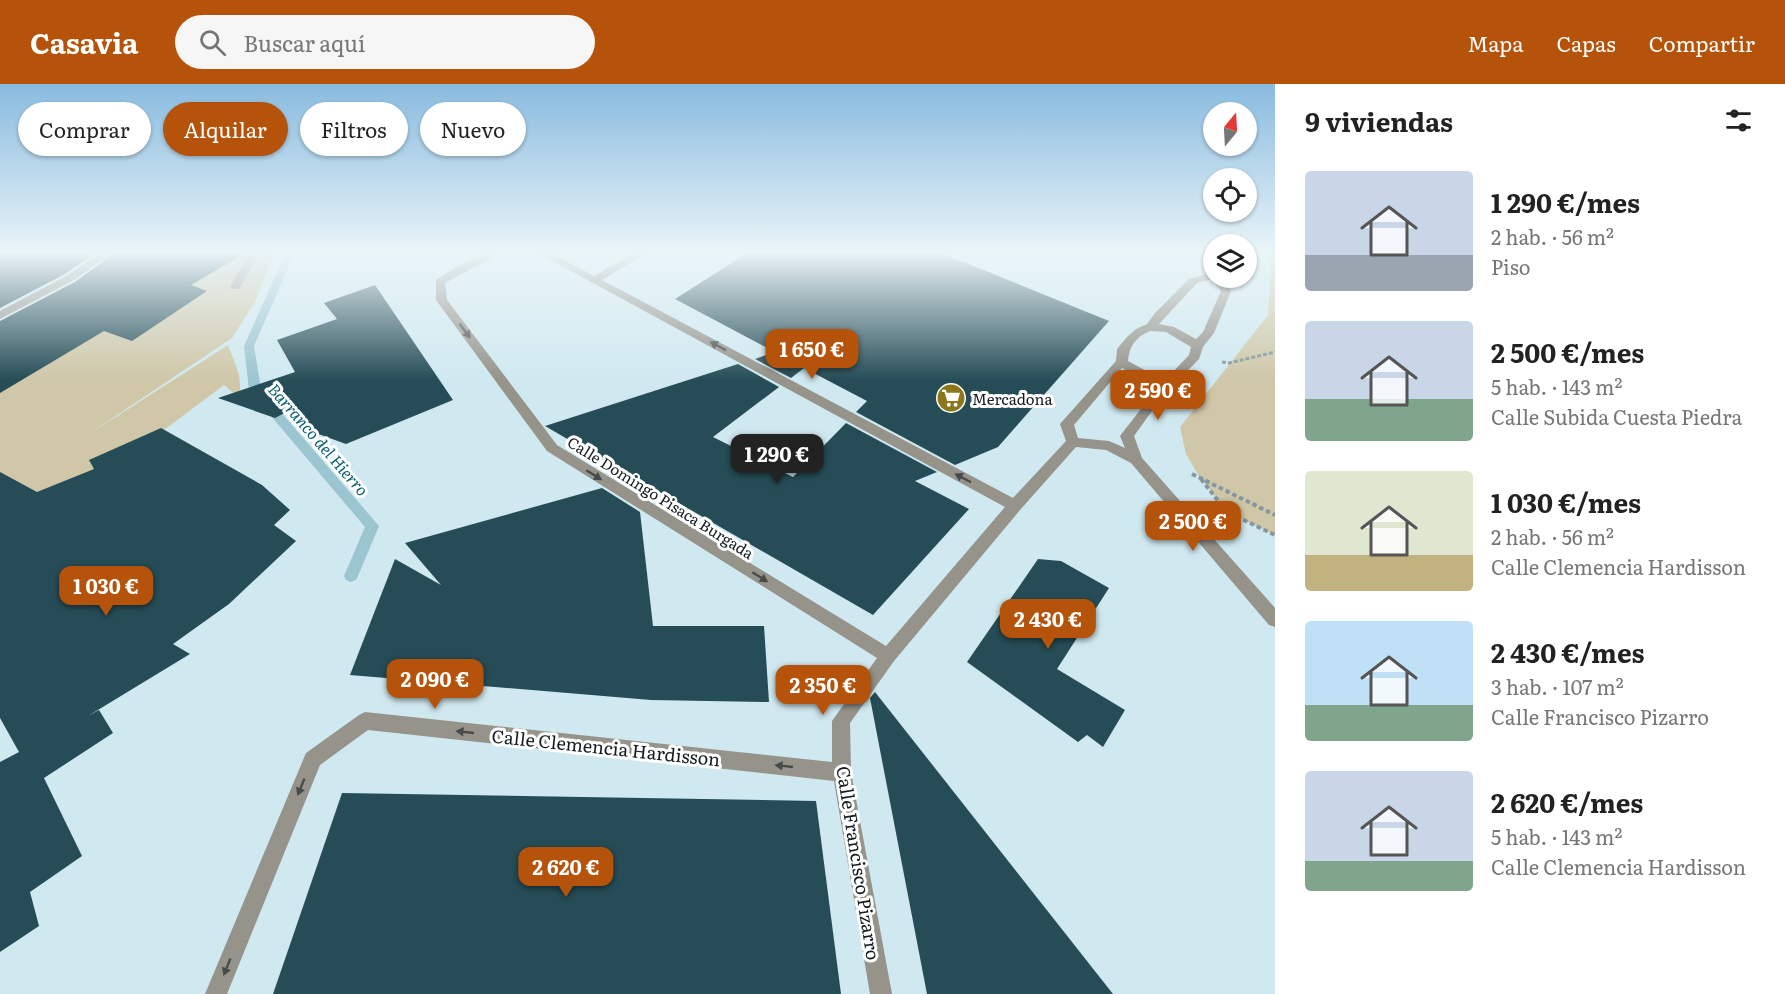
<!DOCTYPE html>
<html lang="es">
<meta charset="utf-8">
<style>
:root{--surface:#fff;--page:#f6f6f6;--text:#222;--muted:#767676;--accent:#b45309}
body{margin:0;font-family:Literata,serif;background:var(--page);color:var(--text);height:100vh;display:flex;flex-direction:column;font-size:22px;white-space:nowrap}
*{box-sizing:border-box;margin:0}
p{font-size:20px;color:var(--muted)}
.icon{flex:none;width:33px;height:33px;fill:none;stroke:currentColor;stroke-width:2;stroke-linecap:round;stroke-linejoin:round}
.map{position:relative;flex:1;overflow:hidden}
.sheet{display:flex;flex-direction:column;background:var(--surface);width:510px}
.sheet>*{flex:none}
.top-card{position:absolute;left:18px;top:18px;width:570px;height:54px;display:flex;gap:12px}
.needle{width:39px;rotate:18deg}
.tools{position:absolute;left:1203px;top:18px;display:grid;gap:12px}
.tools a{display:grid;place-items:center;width:54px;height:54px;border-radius:50%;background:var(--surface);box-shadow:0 2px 4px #0004;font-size:30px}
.price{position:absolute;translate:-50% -51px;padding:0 14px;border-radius:12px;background:var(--accent);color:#fff;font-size:20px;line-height:39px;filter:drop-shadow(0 2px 3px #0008)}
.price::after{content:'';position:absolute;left:50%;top:36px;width:18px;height:14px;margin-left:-9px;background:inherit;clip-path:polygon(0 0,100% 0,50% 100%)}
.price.active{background:#222;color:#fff}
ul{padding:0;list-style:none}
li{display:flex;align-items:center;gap:18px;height:150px;padding:0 30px}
li span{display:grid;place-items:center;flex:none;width:168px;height:120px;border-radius:6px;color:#555}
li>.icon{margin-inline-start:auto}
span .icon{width:72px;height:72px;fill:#fffc;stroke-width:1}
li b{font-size:26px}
h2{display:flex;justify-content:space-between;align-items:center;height:72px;padding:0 30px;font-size:26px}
.tag{padding:0 21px;border-radius:27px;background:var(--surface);box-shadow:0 2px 4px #0004;font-size:21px;line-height:54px}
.tag.active{background:var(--accent);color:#fff}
header{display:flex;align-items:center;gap:36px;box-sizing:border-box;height:84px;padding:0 30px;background:var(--accent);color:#fff}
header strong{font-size:28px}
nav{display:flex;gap:33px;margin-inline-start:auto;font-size:21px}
.search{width:420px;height:54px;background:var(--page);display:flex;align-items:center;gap:15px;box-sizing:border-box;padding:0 21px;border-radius:33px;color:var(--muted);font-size:22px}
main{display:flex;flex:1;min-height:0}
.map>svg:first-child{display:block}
</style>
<header>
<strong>Casavia</strong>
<div class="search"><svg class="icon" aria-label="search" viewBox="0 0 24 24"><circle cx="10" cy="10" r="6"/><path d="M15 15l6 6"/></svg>Buscar aquí</div>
<nav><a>Mapa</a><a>Capas</a><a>Compartir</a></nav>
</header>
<main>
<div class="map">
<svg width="1275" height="910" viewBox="0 0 1275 910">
<rect width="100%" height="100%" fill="#d0e9f0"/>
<g fill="#cfc7a8">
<polygon points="128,168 275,168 255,218 232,254 86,352 228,261 239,290 241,315 224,301 32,445 0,461 0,245"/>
<polygon points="1266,168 1275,168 1275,451 1227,428 1199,392 1186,370 1180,343 1268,231 1271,183"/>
</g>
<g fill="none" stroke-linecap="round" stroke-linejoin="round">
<polygon fill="#9bc5d1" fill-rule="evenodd" points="286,168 295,168 254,262 261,305 379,442 358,492 356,496 351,498 346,496 344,492 365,443 249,306 244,262"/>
</g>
<g fill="#264d57">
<polygon points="0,168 97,168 65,190 0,224"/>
<polygon points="116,168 247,168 191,201 207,207 132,257 104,247 0,309 0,237 75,198"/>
<polygon points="749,168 939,168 1109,237 998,363 955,381 856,328 867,317 804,284 791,294 755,275 775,268 675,215"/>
<polygon points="375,201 453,316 346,360 310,347 292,325 275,334 218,314 295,288 277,256 337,235 324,219"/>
<polygon points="738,280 779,303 713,353 793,393 846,339 937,388 915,397 969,425 873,531 637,395 638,408 622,398 636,395 545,342"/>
<polygon points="161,344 262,401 290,426 274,441 296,457 229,520 173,560 190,570 88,632 99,626 113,649 44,694 82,772 30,808 39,842 0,868 0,678 19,668 0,634 0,388 37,408 94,385 89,376"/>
<polygon points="602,404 640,428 653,542 764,542 769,618 651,616 350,591 395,475 441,501 405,459"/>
<polygon points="1038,475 1061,477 1109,504 1057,585 1125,626 1103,663 1087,651 1078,658 967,578"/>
<polygon points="875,608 1113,910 927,910 870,614"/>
<polygon points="342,709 816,717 841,910 273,910"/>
</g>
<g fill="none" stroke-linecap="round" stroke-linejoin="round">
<polyline stroke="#85989d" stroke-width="3" stroke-dasharray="4 2" stroke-linecap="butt" points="1222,278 1229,279 1275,268"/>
<g stroke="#85989d" stroke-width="4" stroke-dasharray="4.5 3" stroke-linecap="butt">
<polyline points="1192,390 1275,431"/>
<polyline points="1201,395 1227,428 1275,451"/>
</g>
<polygon fill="#95938a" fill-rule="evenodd" points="250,168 260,168 239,205 231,205 230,203"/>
<g fill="#95938a" fill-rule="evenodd">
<polygon points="102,168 114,168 74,196 0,235 0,227 66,192"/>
<path d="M488,168h14l-57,31 2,17 110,145 329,201 119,-139 -469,-255h13l45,24 42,-24h13l-47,28 411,218 53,-57 -6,-17 56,-63 1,-12 10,-12 9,-8 11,-5 8,-11 34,-34 25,-7v6h8l9,13 -17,42 -11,14 -4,12 -37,38 -28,39 8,22 133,150v19l-6,-2 -138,-162 -25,-13 -30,-3 -56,63 -126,151 -44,62 1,49 41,222h-22l-36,-213 -466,-51 -48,35 -93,229h-22l101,-241 53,-38 6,-3 467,50v-41l45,-63 -330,-207 -111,-151v-20l22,-14zM1212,195l9,12 -18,41 -7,7 -22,-12 -15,-3 38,-41zM1150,247l16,1 25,15 -2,8 -20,21 -19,-3 -22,-12c1,-15 8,-24 22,-30zM1122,284l19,11 20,4 -41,53 5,12 -16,-7 -31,-3 -4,-13z"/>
</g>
</g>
<defs><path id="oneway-solid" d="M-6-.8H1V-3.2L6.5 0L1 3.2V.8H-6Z" transform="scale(1.5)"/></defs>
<g fill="#474c4a">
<use href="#oneway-solid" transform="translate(465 247) rotate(53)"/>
<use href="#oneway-solid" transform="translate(718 262) rotate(-152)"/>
<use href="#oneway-solid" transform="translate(594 391) rotate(32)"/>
<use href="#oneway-solid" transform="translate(963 394) rotate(-152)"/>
<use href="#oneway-solid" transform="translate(760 493) rotate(32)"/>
<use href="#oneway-solid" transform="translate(465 648) rotate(-174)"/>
<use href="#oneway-solid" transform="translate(784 682) rotate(-174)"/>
<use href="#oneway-solid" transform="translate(301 703) rotate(112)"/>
<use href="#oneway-solid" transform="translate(227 883) rotate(112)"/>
</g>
<linearGradient id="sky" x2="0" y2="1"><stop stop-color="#89bbdf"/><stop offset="0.57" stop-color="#eaf5f8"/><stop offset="1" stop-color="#eaf5f8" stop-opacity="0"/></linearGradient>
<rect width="1275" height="296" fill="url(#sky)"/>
<defs>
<g id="supermarket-disc" transform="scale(1.5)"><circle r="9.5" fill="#8d771c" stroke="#fff"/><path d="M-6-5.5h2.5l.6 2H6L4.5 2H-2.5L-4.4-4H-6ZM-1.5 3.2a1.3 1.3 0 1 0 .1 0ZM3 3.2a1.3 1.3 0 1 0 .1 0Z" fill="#fff"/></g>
</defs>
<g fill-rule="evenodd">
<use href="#supermarket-disc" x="951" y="314"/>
</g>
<g text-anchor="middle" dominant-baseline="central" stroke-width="6" stroke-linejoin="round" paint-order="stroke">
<g font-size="15" fill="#131c1f" stroke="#fff" text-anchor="start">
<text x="972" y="314">Mercadona</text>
</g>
<g font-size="15" fill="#131c1f" stroke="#fff">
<text transform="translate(661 413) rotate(32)">Calle Domingo Pisaca Burgada</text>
</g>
<g font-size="16" font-style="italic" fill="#0a5f71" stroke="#fff">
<text transform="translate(319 355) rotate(49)">Barranco del Hierro</text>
</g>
<g font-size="18" fill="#131c1f" stroke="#fff">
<text transform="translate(606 663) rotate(6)">Calle Clemencia Hardisson</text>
<text transform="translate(859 779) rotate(81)">Calle Francisco Pizarro</text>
</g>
</g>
</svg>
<div class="tools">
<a><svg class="needle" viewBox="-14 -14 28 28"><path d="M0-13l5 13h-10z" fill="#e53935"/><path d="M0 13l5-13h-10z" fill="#767676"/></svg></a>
<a><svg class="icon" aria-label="locate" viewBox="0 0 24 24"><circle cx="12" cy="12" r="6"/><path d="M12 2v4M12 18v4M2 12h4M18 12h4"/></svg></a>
<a><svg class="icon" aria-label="layers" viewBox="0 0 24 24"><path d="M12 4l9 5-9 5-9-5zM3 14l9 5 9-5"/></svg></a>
</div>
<b class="price" style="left:812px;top:296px">1 650 €</b>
<b class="price" style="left:1158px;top:337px">2 590 €</b>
<b class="price active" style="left:777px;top:401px">1 290 €</b>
<b class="price" style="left:1193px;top:468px">2 500 €</b>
<b class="price" style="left:106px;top:533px">1 030 €</b>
<b class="price" style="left:1048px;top:566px">2 430 €</b>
<b class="price" style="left:435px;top:626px">2 090 €</b>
<b class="price" style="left:823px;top:632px">2 350 €</b>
<b class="price" style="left:566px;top:814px">2 620 €</b>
<div class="top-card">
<a class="tag">Comprar</a>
<a class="tag active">Alquilar</a>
<a class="tag">Filtros</a>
<a class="tag">Nuevo</a>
</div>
</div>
<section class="sheet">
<h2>9 viviendas<svg class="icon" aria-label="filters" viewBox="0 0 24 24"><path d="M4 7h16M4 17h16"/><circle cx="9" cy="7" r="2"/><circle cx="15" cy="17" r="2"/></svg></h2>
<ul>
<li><span style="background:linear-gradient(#c9d6e8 70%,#9aa5b1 0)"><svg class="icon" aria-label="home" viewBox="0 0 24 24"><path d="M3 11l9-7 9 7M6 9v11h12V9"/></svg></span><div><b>1 290 €/mes</b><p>2 hab. · 56 m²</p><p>Piso</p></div></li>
<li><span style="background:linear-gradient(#c9d6e8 65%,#7fa58c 0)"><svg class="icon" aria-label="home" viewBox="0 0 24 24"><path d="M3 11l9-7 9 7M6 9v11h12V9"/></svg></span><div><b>2 500 €/mes</b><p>5 hab. · 143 m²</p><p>Calle Subida Cuesta Piedra</p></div></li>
<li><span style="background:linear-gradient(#dfe7d0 70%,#c2b280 0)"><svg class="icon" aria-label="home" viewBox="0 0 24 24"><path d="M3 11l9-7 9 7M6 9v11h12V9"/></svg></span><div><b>1 030 €/mes</b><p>2 hab. · 56 m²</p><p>Calle Clemencia Hardisson</p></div></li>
<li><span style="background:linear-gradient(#bfe0f5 70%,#7fa58c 0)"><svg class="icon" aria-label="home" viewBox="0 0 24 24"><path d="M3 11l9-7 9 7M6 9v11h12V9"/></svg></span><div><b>2 430 €/mes</b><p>3 hab. · 107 m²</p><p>Calle Francisco Pizarro</p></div></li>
<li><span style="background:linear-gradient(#c9d6e8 75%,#7fa58c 0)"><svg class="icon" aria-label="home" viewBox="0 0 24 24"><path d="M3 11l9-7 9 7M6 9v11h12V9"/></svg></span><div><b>2 620 €/mes</b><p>5 hab. · 143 m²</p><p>Calle Clemencia Hardisson</p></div></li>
</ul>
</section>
</main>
